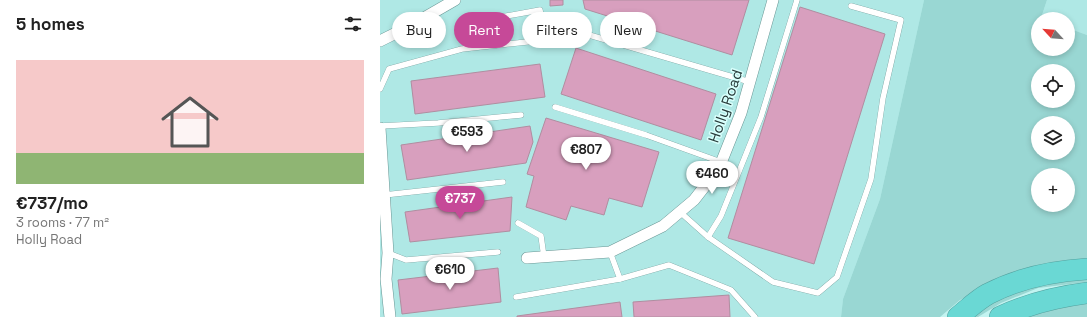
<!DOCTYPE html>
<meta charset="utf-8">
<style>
:root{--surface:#fff;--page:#f2f2f2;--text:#222;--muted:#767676;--line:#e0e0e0;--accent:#c64998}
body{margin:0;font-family:"Space Grotesk",sans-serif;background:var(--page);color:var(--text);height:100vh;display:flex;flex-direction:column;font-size:15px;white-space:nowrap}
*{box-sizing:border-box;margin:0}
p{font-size:13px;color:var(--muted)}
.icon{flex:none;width:22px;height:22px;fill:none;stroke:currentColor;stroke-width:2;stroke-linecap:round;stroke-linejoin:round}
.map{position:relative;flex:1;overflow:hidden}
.sheet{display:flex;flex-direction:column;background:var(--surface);width:380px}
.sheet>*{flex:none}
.banner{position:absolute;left:12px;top:12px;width:380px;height:36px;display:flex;gap:8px}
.needle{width:26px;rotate:296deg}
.controls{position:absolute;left:651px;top:12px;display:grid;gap:8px}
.controls a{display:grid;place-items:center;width:44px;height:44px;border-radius:50%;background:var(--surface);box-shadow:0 2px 6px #0003;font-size:20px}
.price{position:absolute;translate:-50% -34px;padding:0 9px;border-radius:14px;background:#fff;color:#222;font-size:13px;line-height:26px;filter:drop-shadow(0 1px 2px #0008)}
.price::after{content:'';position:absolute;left:50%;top:24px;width:12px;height:9px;margin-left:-6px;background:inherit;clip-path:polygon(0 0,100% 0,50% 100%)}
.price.selected{background:var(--accent);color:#fff}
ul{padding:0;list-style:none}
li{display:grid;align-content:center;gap:8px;height:212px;padding:0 16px}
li+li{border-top:1px solid var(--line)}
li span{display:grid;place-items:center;height:124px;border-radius:0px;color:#555}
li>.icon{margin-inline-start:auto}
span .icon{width:72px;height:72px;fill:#fffc;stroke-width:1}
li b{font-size:17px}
h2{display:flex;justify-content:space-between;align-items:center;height:48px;padding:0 16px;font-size:17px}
.chip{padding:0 14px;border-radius:18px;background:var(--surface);box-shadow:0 2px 6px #0003;font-size:14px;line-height:36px}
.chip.selected{background:var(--accent);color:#fff}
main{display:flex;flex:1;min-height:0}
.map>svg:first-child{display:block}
</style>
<main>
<section class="sheet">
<h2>5 homes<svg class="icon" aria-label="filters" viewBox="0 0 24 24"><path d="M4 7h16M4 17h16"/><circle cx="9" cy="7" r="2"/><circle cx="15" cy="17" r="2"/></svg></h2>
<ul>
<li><span style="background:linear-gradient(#f6c9c9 75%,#8fb573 0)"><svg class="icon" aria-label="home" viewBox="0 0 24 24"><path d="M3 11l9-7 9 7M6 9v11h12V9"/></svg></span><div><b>€737/mo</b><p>3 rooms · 77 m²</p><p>Holly Road</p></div></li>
</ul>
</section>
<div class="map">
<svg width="707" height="317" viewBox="0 0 707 317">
<rect width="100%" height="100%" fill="#c3f4f1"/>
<g fill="#afe8e5">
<polygon points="0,0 544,0 500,199 463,299 461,317 0,317"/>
<polygon points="667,0 707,0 707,35 688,28 688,19 661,18"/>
</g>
<g fill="#99d7d3" fill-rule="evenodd">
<path d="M544,0h123l-6,18 2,1h-5v30h30v-21l19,7v225l-78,14 -49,26 -20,17h-99l2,-18 37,-100zM658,71h30v30h-30zM658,123h30v30h-30zM658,175h30v30h-30z"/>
<polygon points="707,275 707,282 658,288 621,303 598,317 586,317 620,295"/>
<polygon points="707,301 707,317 639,317"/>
</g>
<g fill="#d89fbe" stroke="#b08da0">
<polygon points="170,0 183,0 183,5 170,6"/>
<polygon points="203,0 369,0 352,55 205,9"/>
<polygon points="420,7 505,34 434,264 348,238"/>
<polygon points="196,48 336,94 321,140 181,94"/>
<polygon points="160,64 165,97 35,114 31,81"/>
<polygon points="166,118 279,152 262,207 229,198 224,215 191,206 186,220 146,207 154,176 147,174"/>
<polygon points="150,126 153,142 146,163 27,180 21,145"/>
<polygon points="132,197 130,231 30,242 25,212"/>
<polygon points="118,268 121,302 22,314 18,280"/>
<polygon points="349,295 350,317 254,317 253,302"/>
<polygon points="240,302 242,317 137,317 137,316"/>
</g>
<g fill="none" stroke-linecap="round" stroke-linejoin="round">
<g stroke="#6a9795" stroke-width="6">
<g id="lane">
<polyline points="192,30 370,82"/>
<polyline points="0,89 9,69 82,49 166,40 160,10 99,21"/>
<polyline points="175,107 266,135 341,162"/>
<polyline points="0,126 58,123 141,115"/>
<polyline points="4,195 123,182"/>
<polyline points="300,212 328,237 341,216 381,117 417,0"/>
<polyline points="138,223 161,236 164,257"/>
<polyline points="328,237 393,282 438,293 457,277 491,179 503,98 521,20 471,6"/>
<polyline points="8,253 26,260 118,252"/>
<polyline points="240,279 289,265 351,290 375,317"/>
<polyline points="136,297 240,279 230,252"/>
</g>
</g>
<g stroke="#6a9795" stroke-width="12">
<g id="street">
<polyline points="0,41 30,26 75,0"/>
<polyline points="0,128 8,253 6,279 10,317"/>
<polyline points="147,258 230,252 283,226 314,200 339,168 361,113 393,0"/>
</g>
</g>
<g stroke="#53a19e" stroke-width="22">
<g id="highway">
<path d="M578,317c10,-8 19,-17 30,-23 31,-16 65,-23 99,-25"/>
<path d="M620,317c28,-13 56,-20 87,-24"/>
</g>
</g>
<use href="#lane" stroke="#fff" stroke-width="5.5"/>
<use href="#street" stroke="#fff" stroke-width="11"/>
<use href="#highway" stroke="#6ad8d4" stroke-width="21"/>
</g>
<g text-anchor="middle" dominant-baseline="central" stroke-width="3" stroke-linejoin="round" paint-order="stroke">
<g font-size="15" fill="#273a39" stroke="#d8fffc">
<text transform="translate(345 106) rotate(-71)">Holly Road</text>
</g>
</g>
</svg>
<div class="controls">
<a><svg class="needle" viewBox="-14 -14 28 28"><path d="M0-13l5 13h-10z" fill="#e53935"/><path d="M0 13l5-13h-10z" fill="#767676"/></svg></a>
<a><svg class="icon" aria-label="locate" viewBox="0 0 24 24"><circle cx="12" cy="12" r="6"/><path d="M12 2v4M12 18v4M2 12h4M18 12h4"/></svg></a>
<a><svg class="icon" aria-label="layers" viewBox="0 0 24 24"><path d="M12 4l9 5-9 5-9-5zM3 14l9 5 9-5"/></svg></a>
<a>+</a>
</div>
<b class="price" style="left:87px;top:153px">€593</b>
<b class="price" style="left:206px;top:171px">€807</b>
<b class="price" style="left:332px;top:195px">€460</b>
<b class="price selected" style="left:80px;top:220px">€737</b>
<b class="price" style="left:70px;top:291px">€610</b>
<div class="banner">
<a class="chip">Buy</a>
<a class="chip selected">Rent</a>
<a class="chip">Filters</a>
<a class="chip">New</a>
</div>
</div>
</main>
